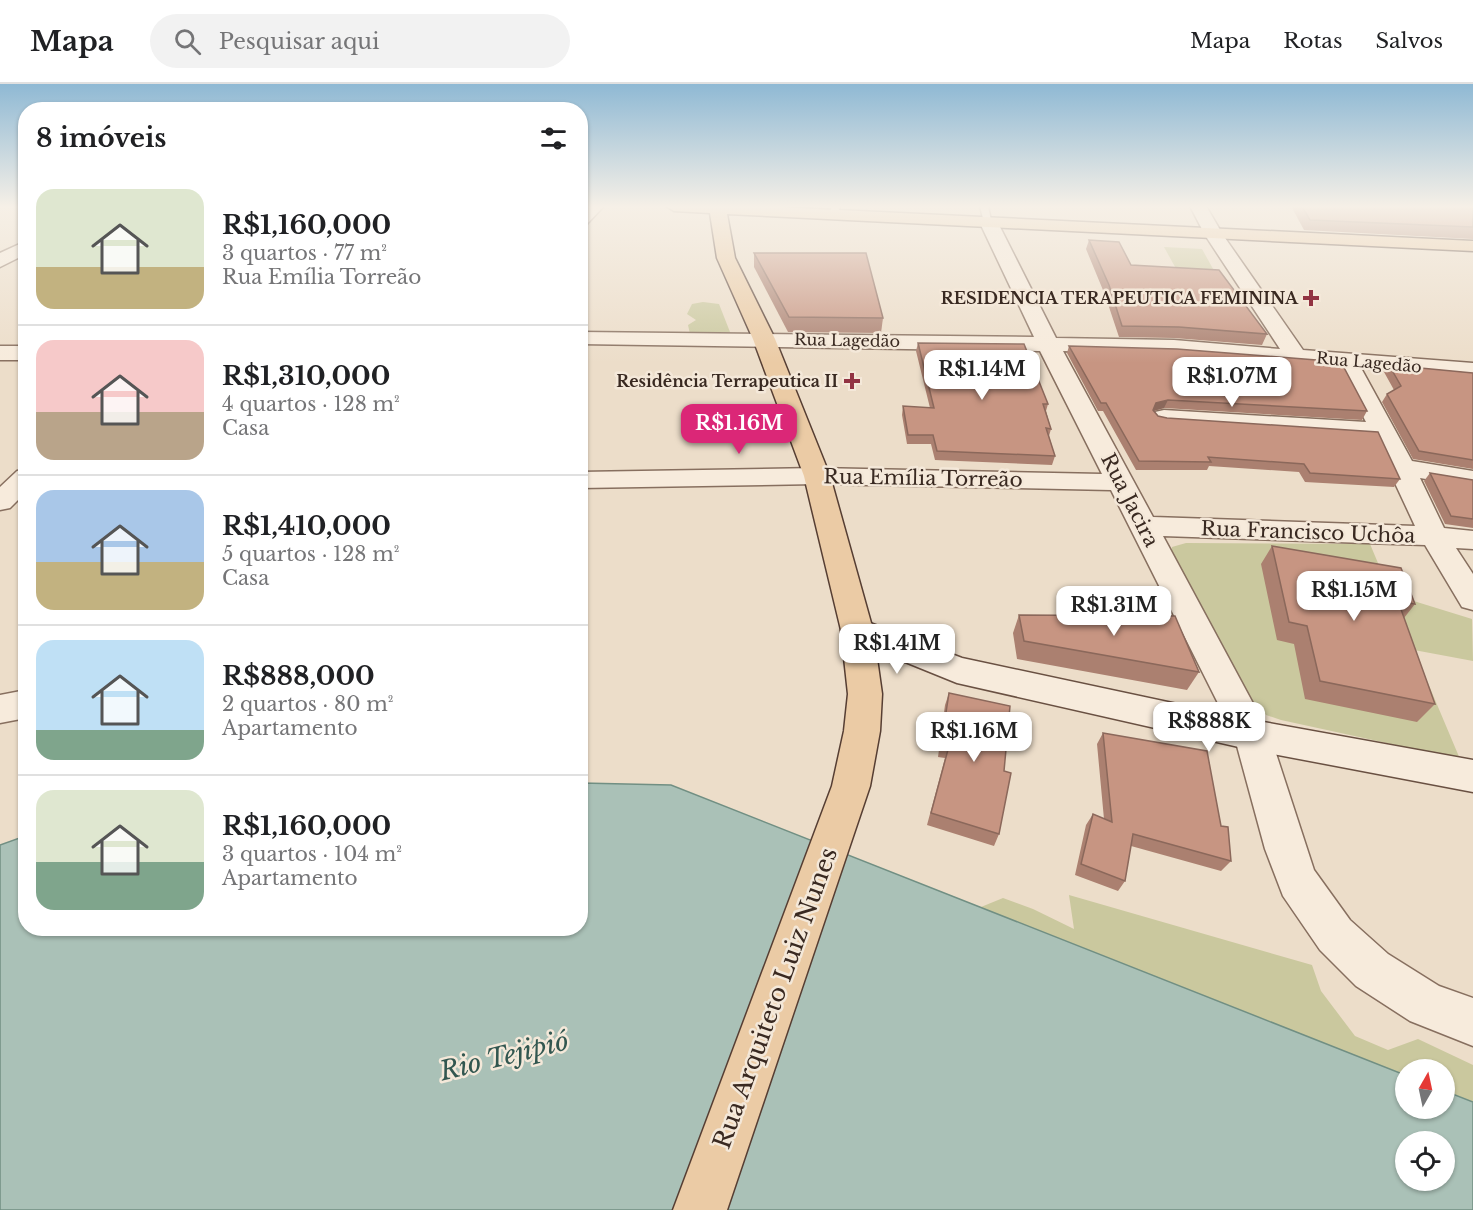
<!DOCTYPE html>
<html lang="pt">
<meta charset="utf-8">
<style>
:root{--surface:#fff;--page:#f2f2f2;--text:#202124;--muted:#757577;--line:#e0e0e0;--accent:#db2777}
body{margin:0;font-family:"Libre Baskerville",serif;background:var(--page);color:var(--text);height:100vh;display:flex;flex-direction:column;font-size:22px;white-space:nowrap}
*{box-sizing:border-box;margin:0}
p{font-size:20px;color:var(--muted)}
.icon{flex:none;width:33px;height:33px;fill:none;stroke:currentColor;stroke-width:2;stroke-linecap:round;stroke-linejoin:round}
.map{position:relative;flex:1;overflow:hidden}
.drawer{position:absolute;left:18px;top:18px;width:570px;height:834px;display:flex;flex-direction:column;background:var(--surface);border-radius:24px;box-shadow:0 2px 4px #0004}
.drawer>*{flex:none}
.needle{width:39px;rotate:9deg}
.buttons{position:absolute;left:1395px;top:975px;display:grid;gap:12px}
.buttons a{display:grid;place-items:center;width:60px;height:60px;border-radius:50%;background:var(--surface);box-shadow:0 2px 4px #0004;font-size:30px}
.price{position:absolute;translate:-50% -51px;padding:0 14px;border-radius:12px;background:#fff;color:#222;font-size:20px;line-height:39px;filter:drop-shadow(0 2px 3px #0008)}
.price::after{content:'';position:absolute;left:50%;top:36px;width:18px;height:14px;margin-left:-9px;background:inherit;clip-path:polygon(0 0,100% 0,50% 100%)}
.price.selected{background:var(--accent);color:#fff}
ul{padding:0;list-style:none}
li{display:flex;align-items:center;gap:18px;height:150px;padding:0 18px}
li+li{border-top:2px solid var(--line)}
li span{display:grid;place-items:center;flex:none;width:168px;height:120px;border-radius:18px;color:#555}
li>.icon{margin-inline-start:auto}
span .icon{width:72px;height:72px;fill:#fffc;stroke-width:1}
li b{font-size:26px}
h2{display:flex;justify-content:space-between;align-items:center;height:72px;padding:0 18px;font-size:26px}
header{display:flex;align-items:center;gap:36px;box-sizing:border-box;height:84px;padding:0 30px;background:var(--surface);border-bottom:2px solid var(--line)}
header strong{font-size:28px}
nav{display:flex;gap:33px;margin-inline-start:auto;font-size:21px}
.search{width:420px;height:54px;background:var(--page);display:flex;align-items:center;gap:15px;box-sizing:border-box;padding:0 21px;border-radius:33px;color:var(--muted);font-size:22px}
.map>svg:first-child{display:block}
</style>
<header>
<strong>Mapa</strong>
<div class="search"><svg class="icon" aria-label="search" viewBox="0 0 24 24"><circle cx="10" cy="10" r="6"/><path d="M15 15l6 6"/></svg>Pesquisar aqui</div>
<nav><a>Mapa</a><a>Rotas</a><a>Salvos</a></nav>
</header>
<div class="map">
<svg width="1473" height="1126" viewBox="0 0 1473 1126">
<rect width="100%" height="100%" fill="#ecddc9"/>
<g fill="#cac89e" fill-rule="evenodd">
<polygon points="1164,163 1202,165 1217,192 1179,190"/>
<polygon points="703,218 719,220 730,248 690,250 688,241 696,236 687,230 692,220"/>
<polygon points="1186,459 1370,460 1391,510 1472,535 1473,577 1414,566 1460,675 1281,636 1266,631 1249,614 1171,470 1172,463"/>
<path d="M1069,811l243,70 9,26 34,45 33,14 30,-11 55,26v67l-67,10 -425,-235 22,-9 30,11 41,20zM1406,986h38v38h-38z"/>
</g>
<path fill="#aac1b7" stroke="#718f83" stroke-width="1.5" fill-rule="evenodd" d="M581,699l90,2 734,290 1,33h38l1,-17 28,11v108h-1473v-365l25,-9 1,92h554zM1406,1058h38v38h-38z"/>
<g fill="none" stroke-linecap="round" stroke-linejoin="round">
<g stroke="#876f5f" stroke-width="3">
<g id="service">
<polygon points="832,122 840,122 837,132 829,130"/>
<polygon points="980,122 988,122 992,141 984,139"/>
</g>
</g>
<g stroke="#876f5f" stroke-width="3">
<g id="minor">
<polygon points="587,122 604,122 586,141 580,142 580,127"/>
<path d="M1190,122h16l17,29 80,115 170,13v14l-112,-9 51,93 61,10v16l-53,-9 24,50 29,3v18l-17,-1 17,26v36l-11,-3 -37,-62 -262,-9 107,199 44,135 36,50 38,34 51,32 34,12v48l-63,-25 -54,-35 -36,-36 -37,-54 -18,-47 -31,-114 -123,-245 -294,-6 -237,4v-16l237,-4 285,6 -62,-123 -460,-7v-12l454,5 -54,-114 3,-4h12l3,4 58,115 118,2 106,9 -75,-114zM1063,267l111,3 163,12 29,56 -202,-12 -9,2 -3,5 3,5 9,2 210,14 41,88 -262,-9z"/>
<polygon points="26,157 26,170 0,183 0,169"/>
<rect x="0" y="262" width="26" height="14"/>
<polygon points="26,385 26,408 10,424 0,426 0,403 17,387"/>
<polygon points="26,606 26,634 0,639 0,611"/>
</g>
</g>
<g stroke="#695042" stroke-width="3">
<polygon id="secondary" points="857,534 962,574 1252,636 1473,676 1473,708 1252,666 957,599 846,554 841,546 846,538"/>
</g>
<g stroke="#563e33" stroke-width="3">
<polygon id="primary" points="666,122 758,122 1473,157 1473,167 727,130 735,174 775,255 830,392 873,546 882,610 880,647 870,702 727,1126 673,1126 832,702 844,647 848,610 841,546 804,392 753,255 717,174 710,129 674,127"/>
</g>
<use href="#service" fill="#f7ebdc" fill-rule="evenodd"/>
<use href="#minor" fill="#f7ebdc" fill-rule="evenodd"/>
<use href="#secondary" fill="#f7ebdc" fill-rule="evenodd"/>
<use href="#primary" fill="#ebcba5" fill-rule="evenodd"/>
</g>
<g fill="#ab8070">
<polygon points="1291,122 1473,122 1473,155 1304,146"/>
<polygon points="1089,156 1131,181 1267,250 1262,261 1174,254 1119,253 1105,211 1086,165"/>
<polygon points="754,169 883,234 881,249 788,248 754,183"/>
<polygon points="918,259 1048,320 1046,327 1051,345 1049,352 1055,372 1052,381 935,376 931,360 907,360 902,331 903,322 930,324 916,267"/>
<polygon points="1069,262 1367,327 1362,336 1164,324 1154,327 1158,332 1400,395 1394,403 1305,398 1299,388 1209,382 1207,386 1136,386 1103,327 1098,327 1067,269"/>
<polygon points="1389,281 1473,289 1473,385 1413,375 1382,318 1387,310 1394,306 1384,288"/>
<polygon points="1430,389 1473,396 1473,444 1445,440 1424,397"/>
<polygon points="1272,462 1415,520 1404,534 1435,620 1417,638 1305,615 1294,560 1277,556 1261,480"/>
<polygon points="1019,531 1199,588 1187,606 1017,575 1013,549"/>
<polygon points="949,609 999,750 994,762 927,741 945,674 938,673 945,621"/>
<polygon points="1103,649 1221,742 1231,777 1221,787 1131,762 1125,797 1118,807 1075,791 1086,741 1093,730 1104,735 1097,660"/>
</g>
<polygon fill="#8b685b" points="1168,316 1164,324 1153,327 1156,319"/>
<g fill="#c79582" stroke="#8b685b" stroke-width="1.5">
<polygon points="1302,122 1473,122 1473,143 1310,136"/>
<polygon points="1089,156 1119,158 1131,181 1219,186 1267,250 1179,243 1122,242 1109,201"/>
<polygon points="754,169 866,169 883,234 789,233"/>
<polygon points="918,259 1024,260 1048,320 1043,320 1051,345 1046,344 1055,372 937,367 933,351 908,351 903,322 934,324"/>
<polygon points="1069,262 1177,265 1341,278 1367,327 1168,316 1156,319 1153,326 1158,332 1167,334 1378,348 1400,395 1310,389 1304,380 1208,373 1211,378 1139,377 1106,319 1101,319"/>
<polygon points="1389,281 1473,289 1473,376 1419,367 1387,310 1401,302"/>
<polygon points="1430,389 1473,396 1473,435 1451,432"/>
<polygon points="1272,462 1401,484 1415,520 1398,517 1435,620 1320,597 1307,542 1289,538"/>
<polygon points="1019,531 1175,532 1199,588 1024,557"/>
<polygon points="949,609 1010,622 1004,687 1011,689 999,750 931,729 949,662 941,661"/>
<polygon points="1103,649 1207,667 1221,742 1228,743 1231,777 1133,750 1125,797 1081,780 1093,730 1112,738"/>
</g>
<linearGradient id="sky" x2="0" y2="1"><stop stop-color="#8fb9d4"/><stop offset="0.44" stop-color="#f6f0e7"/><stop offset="1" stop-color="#f6f0e7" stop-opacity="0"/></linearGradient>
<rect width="1473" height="279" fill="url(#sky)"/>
<g fill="#923342" stroke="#f4e8d9" stroke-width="2">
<path d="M1308 205h6v6h6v6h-6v6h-6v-6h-6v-6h6z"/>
<path d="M849 288h6v6h6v6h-6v6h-6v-6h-6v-6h6z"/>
</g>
<g text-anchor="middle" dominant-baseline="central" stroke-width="5" stroke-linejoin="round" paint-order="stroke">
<g font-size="16" font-weight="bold" fill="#392921" stroke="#f4e8d9" text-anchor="end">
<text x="1298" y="214">RESIDENCIA TERAPEUTICA FEMININA</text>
<text x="838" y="297">Residência Terrapeutica II</text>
</g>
<g font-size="16" fill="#392921" stroke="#f4e8d9">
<text transform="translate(847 256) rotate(1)">Rua Lagedão</text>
<text transform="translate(1369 278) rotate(5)">Rua Lagedão</text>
</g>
<g font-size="20" fill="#392921" stroke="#f4e8d9">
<text transform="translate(923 394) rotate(1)">Rua Emília Torreão</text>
<text transform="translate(1130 416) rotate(63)">Rua Jacira</text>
<text transform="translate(1308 448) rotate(2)">Rua Francisco Uchôa</text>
</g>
<g font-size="24" fill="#392921" stroke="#f4e8d9">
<text transform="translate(775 914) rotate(-70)">Rua Arquiteto Luiz Nunes</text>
</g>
<g font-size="26" font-style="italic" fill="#325750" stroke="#f4e8d9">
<text transform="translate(504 972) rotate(-14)">Rio Tejipió</text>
</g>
</g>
</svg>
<div class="buttons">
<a><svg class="needle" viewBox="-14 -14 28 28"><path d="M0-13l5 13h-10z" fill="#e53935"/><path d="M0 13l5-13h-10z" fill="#757577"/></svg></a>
<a><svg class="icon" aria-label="locate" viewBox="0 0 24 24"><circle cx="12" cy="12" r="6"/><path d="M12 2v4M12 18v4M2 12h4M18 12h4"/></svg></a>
</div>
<b class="price" style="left:982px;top:317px">R$1.14M</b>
<b class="price" style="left:1232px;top:324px">R$1.07M</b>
<b class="price selected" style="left:739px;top:371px">R$1.16M</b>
<b class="price" style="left:1354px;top:538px">R$1.15M</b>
<b class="price" style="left:1114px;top:553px">R$1.31M</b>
<b class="price" style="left:897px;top:591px">R$1.41M</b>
<b class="price" style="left:1209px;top:669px">R$888K</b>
<b class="price" style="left:974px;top:679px">R$1.16M</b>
<section class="drawer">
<h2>8 imóveis<svg class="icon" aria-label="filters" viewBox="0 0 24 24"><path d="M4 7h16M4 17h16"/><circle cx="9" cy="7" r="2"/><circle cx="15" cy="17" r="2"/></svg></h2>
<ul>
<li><span style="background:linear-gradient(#dfe7d0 65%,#c2b280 0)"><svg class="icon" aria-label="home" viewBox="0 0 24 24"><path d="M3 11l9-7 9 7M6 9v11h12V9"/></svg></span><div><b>R$1,160,000</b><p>3 quartos · 77 m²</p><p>Rua Emília Torreão</p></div></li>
<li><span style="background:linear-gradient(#f6c9c9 60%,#b9a48a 0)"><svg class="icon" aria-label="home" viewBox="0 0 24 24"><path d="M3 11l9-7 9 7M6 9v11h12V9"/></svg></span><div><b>R$1,310,000</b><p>4 quartos · 128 m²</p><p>Casa</p></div></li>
<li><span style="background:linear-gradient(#a9c7e8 60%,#c2b280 0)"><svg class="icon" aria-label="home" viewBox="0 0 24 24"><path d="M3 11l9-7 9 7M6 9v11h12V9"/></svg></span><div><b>R$1,410,000</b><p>5 quartos · 128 m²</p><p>Casa</p></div></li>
<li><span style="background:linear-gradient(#bfe0f5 75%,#7fa58c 0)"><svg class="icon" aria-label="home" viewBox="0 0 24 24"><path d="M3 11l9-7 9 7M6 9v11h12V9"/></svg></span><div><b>R$888,000</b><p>2 quartos · 80 m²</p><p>Apartamento</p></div></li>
<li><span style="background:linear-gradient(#dfe7d0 60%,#7fa58c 0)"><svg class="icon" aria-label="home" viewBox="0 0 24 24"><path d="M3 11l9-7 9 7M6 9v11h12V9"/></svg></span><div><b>R$1,160,000</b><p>3 quartos · 104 m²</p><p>Apartamento</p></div></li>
</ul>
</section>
</div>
